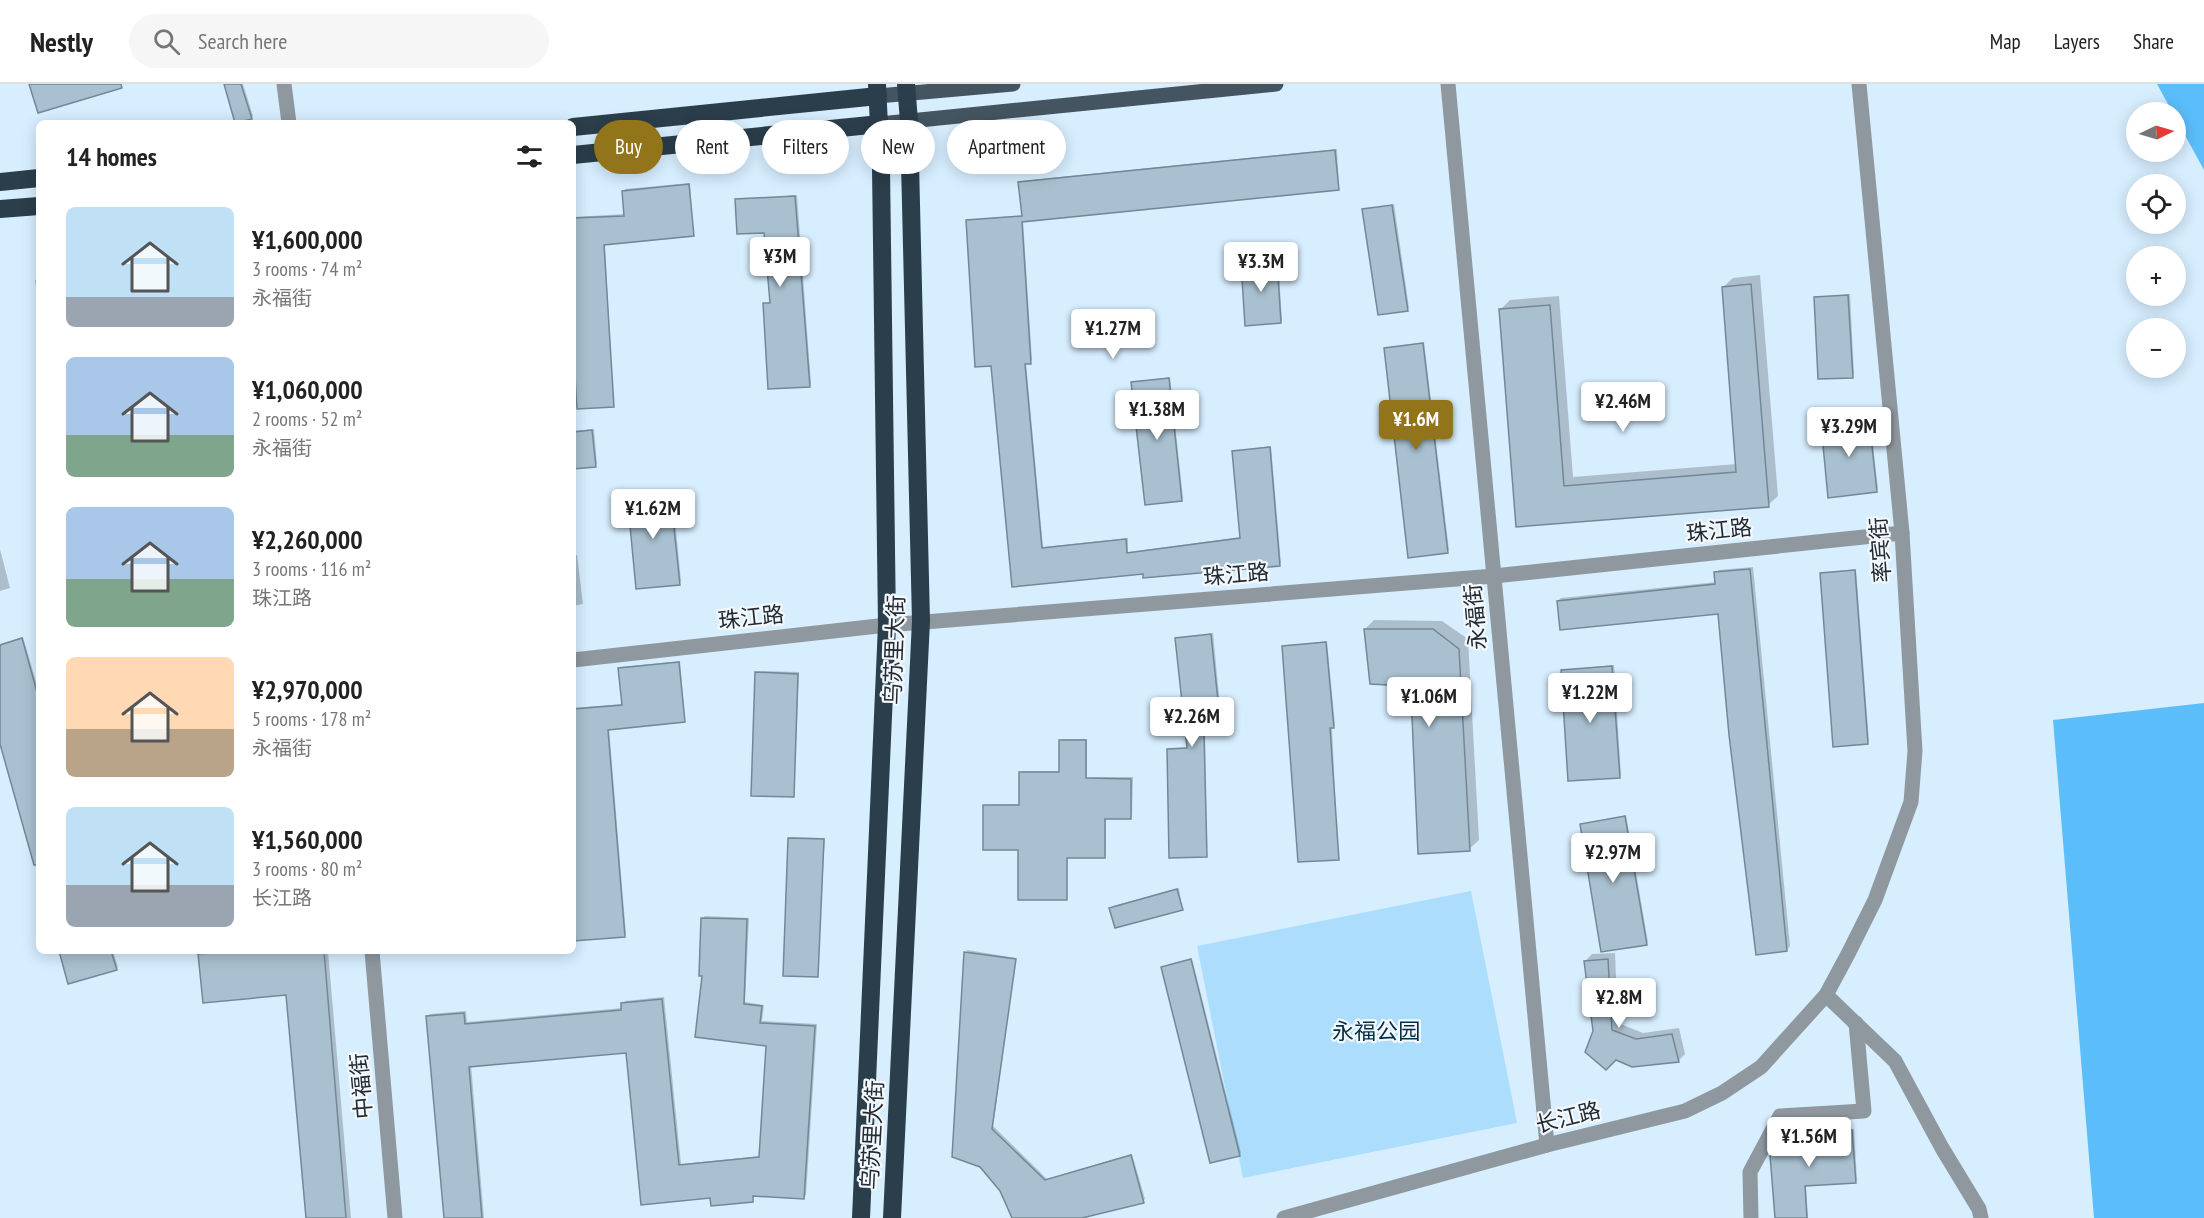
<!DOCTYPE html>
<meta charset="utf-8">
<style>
:root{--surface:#fff;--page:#f6f6f6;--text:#222;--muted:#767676;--line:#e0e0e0;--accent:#92741a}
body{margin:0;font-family:"PT Sans Narrow","Noto Sans SC",sans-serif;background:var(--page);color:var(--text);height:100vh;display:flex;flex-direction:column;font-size:22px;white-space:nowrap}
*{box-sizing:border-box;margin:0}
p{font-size:20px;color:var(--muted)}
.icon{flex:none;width:33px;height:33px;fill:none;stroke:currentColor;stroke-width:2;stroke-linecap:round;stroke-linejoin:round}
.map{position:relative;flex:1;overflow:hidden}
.panel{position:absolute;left:36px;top:36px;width:540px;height:834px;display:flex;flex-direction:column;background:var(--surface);border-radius:9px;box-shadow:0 3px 15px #0003}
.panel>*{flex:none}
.banner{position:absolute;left:594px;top:36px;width:570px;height:54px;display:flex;gap:12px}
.needle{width:39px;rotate:85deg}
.buttons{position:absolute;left:2126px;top:18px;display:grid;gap:12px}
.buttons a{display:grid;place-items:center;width:60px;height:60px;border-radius:50%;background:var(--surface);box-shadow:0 3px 15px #0003;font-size:30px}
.price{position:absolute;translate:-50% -51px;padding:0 14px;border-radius:6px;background:#fff;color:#222;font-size:20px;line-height:39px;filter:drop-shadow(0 2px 3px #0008)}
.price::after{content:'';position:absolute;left:50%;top:36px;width:18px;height:14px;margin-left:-9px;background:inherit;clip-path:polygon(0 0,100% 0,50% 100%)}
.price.current{background:var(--accent);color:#fff}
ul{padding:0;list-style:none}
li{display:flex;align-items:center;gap:18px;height:150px;padding:0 30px}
li span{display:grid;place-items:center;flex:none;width:168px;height:120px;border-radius:9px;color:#555}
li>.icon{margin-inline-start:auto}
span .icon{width:72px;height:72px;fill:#fffc;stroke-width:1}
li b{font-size:26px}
h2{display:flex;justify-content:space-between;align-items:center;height:72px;padding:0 30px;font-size:26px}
.pill{padding:0 21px;border-radius:27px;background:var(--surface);box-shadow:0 3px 15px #0003;font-size:21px;line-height:54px}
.pill.current{background:var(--accent);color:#fff}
header{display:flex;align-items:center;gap:36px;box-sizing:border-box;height:84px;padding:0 30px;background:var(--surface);border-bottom:2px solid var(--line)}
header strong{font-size:28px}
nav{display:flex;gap:33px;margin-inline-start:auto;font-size:21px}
.search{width:420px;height:54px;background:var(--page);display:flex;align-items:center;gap:15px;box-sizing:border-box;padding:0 21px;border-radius:33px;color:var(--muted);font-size:22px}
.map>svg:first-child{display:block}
</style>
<header>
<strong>Nestly</strong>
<div class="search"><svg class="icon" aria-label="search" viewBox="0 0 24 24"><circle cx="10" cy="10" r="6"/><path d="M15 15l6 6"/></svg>Search here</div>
<nav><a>Map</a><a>Layers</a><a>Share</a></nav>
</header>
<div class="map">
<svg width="2204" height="1134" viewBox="0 0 2204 1134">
<rect width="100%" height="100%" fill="#d7eeff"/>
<polygon fill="#adddfd" points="1471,807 1517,1039 1243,1094 1197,862"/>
<g fill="#5bbefa">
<polygon points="2157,0 2204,0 2204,86"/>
<polygon points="2204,619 2204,1134 2094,1134 2053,636"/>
</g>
<g fill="#0003">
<polygon points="225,0 243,0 253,32 251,34"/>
<polygon points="1337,65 1339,104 1023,136 1032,276 1026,279 1043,463 1128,454 1128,468 1242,453 1233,367 1271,362 1281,479 1013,501 992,281 967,136 1023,131 1022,97"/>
<polygon points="690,99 693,151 605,159 613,321 573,235 573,133 625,130 625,105"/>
<polygon points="797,111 811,300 809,301 765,220 771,218 765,147 737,116"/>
<polygon points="1394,120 1409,224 1407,225 1364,126"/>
<polygon points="1278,175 1282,236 1281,238 1243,179"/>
<polygon points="1760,191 1778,412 1768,421 1517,441 1500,226 1510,216 1559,212 1573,393 1737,380 1723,203 1733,194"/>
<polygon points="39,194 39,231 35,196"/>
<polygon points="1850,210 1854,290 1852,292 1816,214"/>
<polygon points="1424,258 1449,466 1447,467 1385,264"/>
<polygon points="1170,293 1183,414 1182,416 1133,299"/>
<polygon points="1870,334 1878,405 1876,407 1822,340"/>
<polygon points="594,345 597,380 573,384 573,347"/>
<polygon points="672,405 681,497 679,499 628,411"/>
<polygon points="0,465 10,504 0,507"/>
<polygon points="577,471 583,520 573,522 573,472"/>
<polygon points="1753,483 1790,862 1787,866 1719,528 1558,517 1561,514 1717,498 1716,489 1719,486"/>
<polygon points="1856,485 1869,657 1868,658 1821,489"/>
<polygon points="1374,536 1442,537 1468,555 1479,756 1469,765 1414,633 1407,601 1365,545"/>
<polygon points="1213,549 1222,643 1205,646 1206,771 1168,665 1188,663 1177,555"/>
<polygon points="23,553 39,608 39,792 0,654 0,560"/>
<polygon points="1327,557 1335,641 1332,643 1338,774 1283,563"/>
<polygon points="680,577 685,636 609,644 626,850 573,856 573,624 623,620 621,583"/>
<polygon points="1614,581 1621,691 1619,693 1563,586"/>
<polygon points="758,587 799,588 794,712 756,589"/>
<polygon points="1062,655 1087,655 1087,693 1133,693 1132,732 1106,733 1106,771 1068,772 1066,815 985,721 1020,720 1022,687 1060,687"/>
<polygon points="1626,731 1648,858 1646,859 1581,740"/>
<polygon points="792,753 825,754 817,892 790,754"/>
<polygon points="1179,804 1182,824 1111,824 1113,822"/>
<polygon points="705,832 749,834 745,918 764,921 762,937 817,940 806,1111 803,1114 754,1110 752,1117 711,1112 643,1120 627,967 471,981 484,1134 445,1134 427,932 430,930 466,927 467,938 623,924 625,917 664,913 681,1080 761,1072 768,960 704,891 703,834"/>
<polygon points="967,866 1016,874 993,1042 1047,1095 1132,1070 1145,1115 1143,1117 1076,1134 1013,1134 1001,1106 981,1082"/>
<polygon points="60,867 113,867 118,883 116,885"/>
<polygon points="204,867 328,867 351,1134 307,1134 287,910 200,871"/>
<polygon points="1615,869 1618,939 1643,949 1679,944 1685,970 1678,977 1594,947 1585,877 1592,870"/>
<polygon points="1192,875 1241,1069 1239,1071 1163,883"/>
<polygon points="1854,1045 1857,1096 1806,1101 1808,1134 1776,1134 1782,1052"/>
</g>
<g fill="#a9c0d0" stroke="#738897" stroke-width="1.5">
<polygon points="29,0 121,0 122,4 38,29"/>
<polygon points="224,0 241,0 252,35 235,39"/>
<polygon points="1335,66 1339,106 1022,138 1031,280 1025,280 1042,464 1126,455 1127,469 1240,454 1232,367 1270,363 1280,482 1143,494 1143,490 1012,503 991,282 975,283 966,136 1022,132 1018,98"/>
<polygon points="689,100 694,152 604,161 614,323 577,325 573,261 573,134 624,132 622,107"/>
<polygon points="795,112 810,303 768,305 763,219 770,219 764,149 737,150 735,115"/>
<polygon points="1392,121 1408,227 1378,231 1362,125"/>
<polygon points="1277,176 1281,239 1245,242 1241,179"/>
<polygon points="1751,200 1769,423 1516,443 1499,225 1550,221 1564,402 1736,388 1722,203"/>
<polygon points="1848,211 1853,294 1818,295 1814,213"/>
<polygon points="1423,259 1448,469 1408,474 1384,264"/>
<polygon points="1169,294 1182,417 1145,421 1131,298"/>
<polygon points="1869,335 1877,408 1828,414 1821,340"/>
<polygon points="592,346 596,383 573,385 573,348"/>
<polygon points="670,406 680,501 636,505 627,410"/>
<polygon points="1750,485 1787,867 1756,871 1729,651 1718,530 1560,546 1557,517 1715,500 1714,488"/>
<polygon points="1855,486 1868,660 1833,663 1820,489"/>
<polygon points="1364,545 1433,545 1459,565 1470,767 1418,770 1412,633 1406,602 1370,600"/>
<polygon points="1211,550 1221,646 1204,648 1207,773 1169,774 1167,665 1187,664 1175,554"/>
<polygon points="22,554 39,615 39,781 34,781 0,660 0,561"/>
<polygon points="1326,558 1334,644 1330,644 1339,776 1298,778 1282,562"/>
<polygon points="679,578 685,638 608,646 625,853 573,857 573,625 622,621 618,584"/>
<polygon points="1612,582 1620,694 1568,697 1561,586"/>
<polygon points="755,588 798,590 794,713 751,712"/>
<polygon points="1059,656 1086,656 1086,694 1131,695 1131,735 1105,735 1105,774 1067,774 1067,816 1018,816 1018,766 983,766 983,721 1019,721 1019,688 1059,688"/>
<polygon points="1625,732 1647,861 1601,868 1580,740"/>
<polygon points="788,754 824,755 818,893 783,892"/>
<polygon points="1177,805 1183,826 1115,844 1109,824"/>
<polygon points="701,834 747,835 744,920 762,922 760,939 815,942 804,1115 753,1112 753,1118 711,1122 710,1114 641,1121 626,969 469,983 482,1134 444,1134 426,932 464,929 465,940 621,926 621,919 662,915 679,1081 759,1073 766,962 695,953 702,892 699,892"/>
<polygon points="59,867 111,867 117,886 68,900"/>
<polygon points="237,867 324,867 346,1134 306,1134 286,911 203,919 198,870"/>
<polygon points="964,868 1016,875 992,1045 1045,1096 1131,1071 1144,1119 1082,1134 1012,1134 1000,1107 980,1083 952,1073"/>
<polygon points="1191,875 1240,1072 1210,1079 1161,883"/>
<polygon points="1608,875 1612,946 1636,955 1672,950 1679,978 1632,983 1616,976 1606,986 1585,968 1593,947 1584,877"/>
<polygon points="1852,1046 1856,1099 1805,1102 1807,1134 1775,1134 1770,1071 1781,1051"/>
</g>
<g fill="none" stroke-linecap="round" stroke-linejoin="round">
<g stroke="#8f989f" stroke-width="15">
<polyline points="284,0 289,39"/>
<polyline points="1448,0 1547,1061"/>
<polyline points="573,576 887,541 1494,492 1902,449"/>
<polyline points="372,867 395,1134"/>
<polyline points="1826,911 1895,977 1942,1064 1979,1125 1981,1134"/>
<polyline points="1284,1134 1547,1061 1685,1027 1722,1009 1761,983 1826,911 1848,870 1875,816 1911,718 1915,667 1902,449 1859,0"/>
<polyline points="1751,1134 1750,1088 1780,1032 1864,1027 1856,939"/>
</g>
<g stroke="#445561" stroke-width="15">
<polyline points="878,12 1013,0"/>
<polyline points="880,40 1276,0"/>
</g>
<g stroke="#2b3e4b" stroke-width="18">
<polyline points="573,43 878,12"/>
<polyline points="573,71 880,40"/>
<polyline points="0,98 39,94"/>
<polyline points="0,125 39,122"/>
<polyline points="861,1134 887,541 881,83 877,0"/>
<polyline points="892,1134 921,537 909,37 906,0"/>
</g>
</g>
<g text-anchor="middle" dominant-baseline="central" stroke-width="4.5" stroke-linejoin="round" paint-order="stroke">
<g font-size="22" fill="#222b31" stroke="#f4f8fc">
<text transform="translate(1719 446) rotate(-6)">珠江路</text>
<text transform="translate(1880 466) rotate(-94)">率宾街</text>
<text transform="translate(1236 490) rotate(-5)">珠江路</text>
<text transform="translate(751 533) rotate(-6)">珠江路</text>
<text transform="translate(1475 533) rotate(-95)">永福街</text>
<text transform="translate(894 566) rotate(-88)">乌苏里大街</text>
<text transform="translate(361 1002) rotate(-95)">中福街</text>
<text transform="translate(1568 1033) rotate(-14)">长江路</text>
<text transform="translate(872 1051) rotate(-87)">乌苏里大街</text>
</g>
<g font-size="22" fill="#022f46" stroke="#f4f8fc">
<text x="1376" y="947">永福公园</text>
</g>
</g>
</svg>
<div class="buttons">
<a><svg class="needle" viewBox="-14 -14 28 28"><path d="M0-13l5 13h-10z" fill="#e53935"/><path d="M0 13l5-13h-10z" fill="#767676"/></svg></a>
<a><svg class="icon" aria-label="locate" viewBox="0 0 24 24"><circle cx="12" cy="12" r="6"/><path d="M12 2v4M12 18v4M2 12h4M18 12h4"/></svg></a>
<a>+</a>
<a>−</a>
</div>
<b class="price" style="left:780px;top:204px">¥3M</b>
<b class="price" style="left:1261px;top:209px">¥3.3M</b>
<b class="price" style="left:1113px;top:276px">¥1.27M</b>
<b class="price" style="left:1623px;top:349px">¥2.46M</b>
<b class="price" style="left:1157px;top:357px">¥1.38M</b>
<b class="price current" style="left:1416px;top:367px">¥1.6M</b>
<b class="price" style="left:1849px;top:374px">¥3.29M</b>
<b class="price" style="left:653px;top:456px">¥1.62M</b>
<b class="price" style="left:1590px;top:640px">¥1.22M</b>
<b class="price" style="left:1429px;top:644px">¥1.06M</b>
<b class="price" style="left:1192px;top:664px">¥2.26M</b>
<b class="price" style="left:1613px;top:800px">¥2.97M</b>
<b class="price" style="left:1619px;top:945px">¥2.8M</b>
<b class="price" style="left:1809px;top:1084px">¥1.56M</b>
<div class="banner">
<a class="pill current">Buy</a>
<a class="pill">Rent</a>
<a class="pill">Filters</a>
<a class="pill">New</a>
<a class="pill">Apartment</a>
</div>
<section class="panel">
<h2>14 homes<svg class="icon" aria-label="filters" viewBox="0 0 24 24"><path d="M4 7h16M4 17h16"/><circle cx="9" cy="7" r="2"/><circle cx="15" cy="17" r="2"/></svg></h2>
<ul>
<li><span style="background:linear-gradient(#bfe0f5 75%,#9aa5b1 0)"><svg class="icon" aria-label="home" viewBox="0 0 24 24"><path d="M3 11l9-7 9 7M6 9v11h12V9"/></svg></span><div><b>¥1,600,000</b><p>3 rooms · 74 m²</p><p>永福街</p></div></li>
<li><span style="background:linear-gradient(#a9c7e8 65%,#7fa58c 0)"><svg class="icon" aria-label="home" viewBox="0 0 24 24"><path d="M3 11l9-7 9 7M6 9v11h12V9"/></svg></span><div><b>¥1,060,000</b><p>2 rooms · 52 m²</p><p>永福街</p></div></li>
<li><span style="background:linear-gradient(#a9c7e8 60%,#7fa58c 0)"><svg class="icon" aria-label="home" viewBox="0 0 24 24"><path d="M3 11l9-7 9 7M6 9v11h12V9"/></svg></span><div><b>¥2,260,000</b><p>3 rooms · 116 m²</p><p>珠江路</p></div></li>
<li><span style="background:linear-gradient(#ffd9b3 60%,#b9a48a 0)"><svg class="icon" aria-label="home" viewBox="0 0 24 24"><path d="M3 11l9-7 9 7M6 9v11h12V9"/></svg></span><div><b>¥2,970,000</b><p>5 rooms · 178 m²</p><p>永福街</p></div></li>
<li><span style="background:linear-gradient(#bfe0f5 65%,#9aa5b1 0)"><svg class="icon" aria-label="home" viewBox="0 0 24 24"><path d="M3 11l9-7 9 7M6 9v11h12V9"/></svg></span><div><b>¥1,560,000</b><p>3 rooms · 80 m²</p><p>长江路</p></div></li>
</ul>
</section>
</div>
